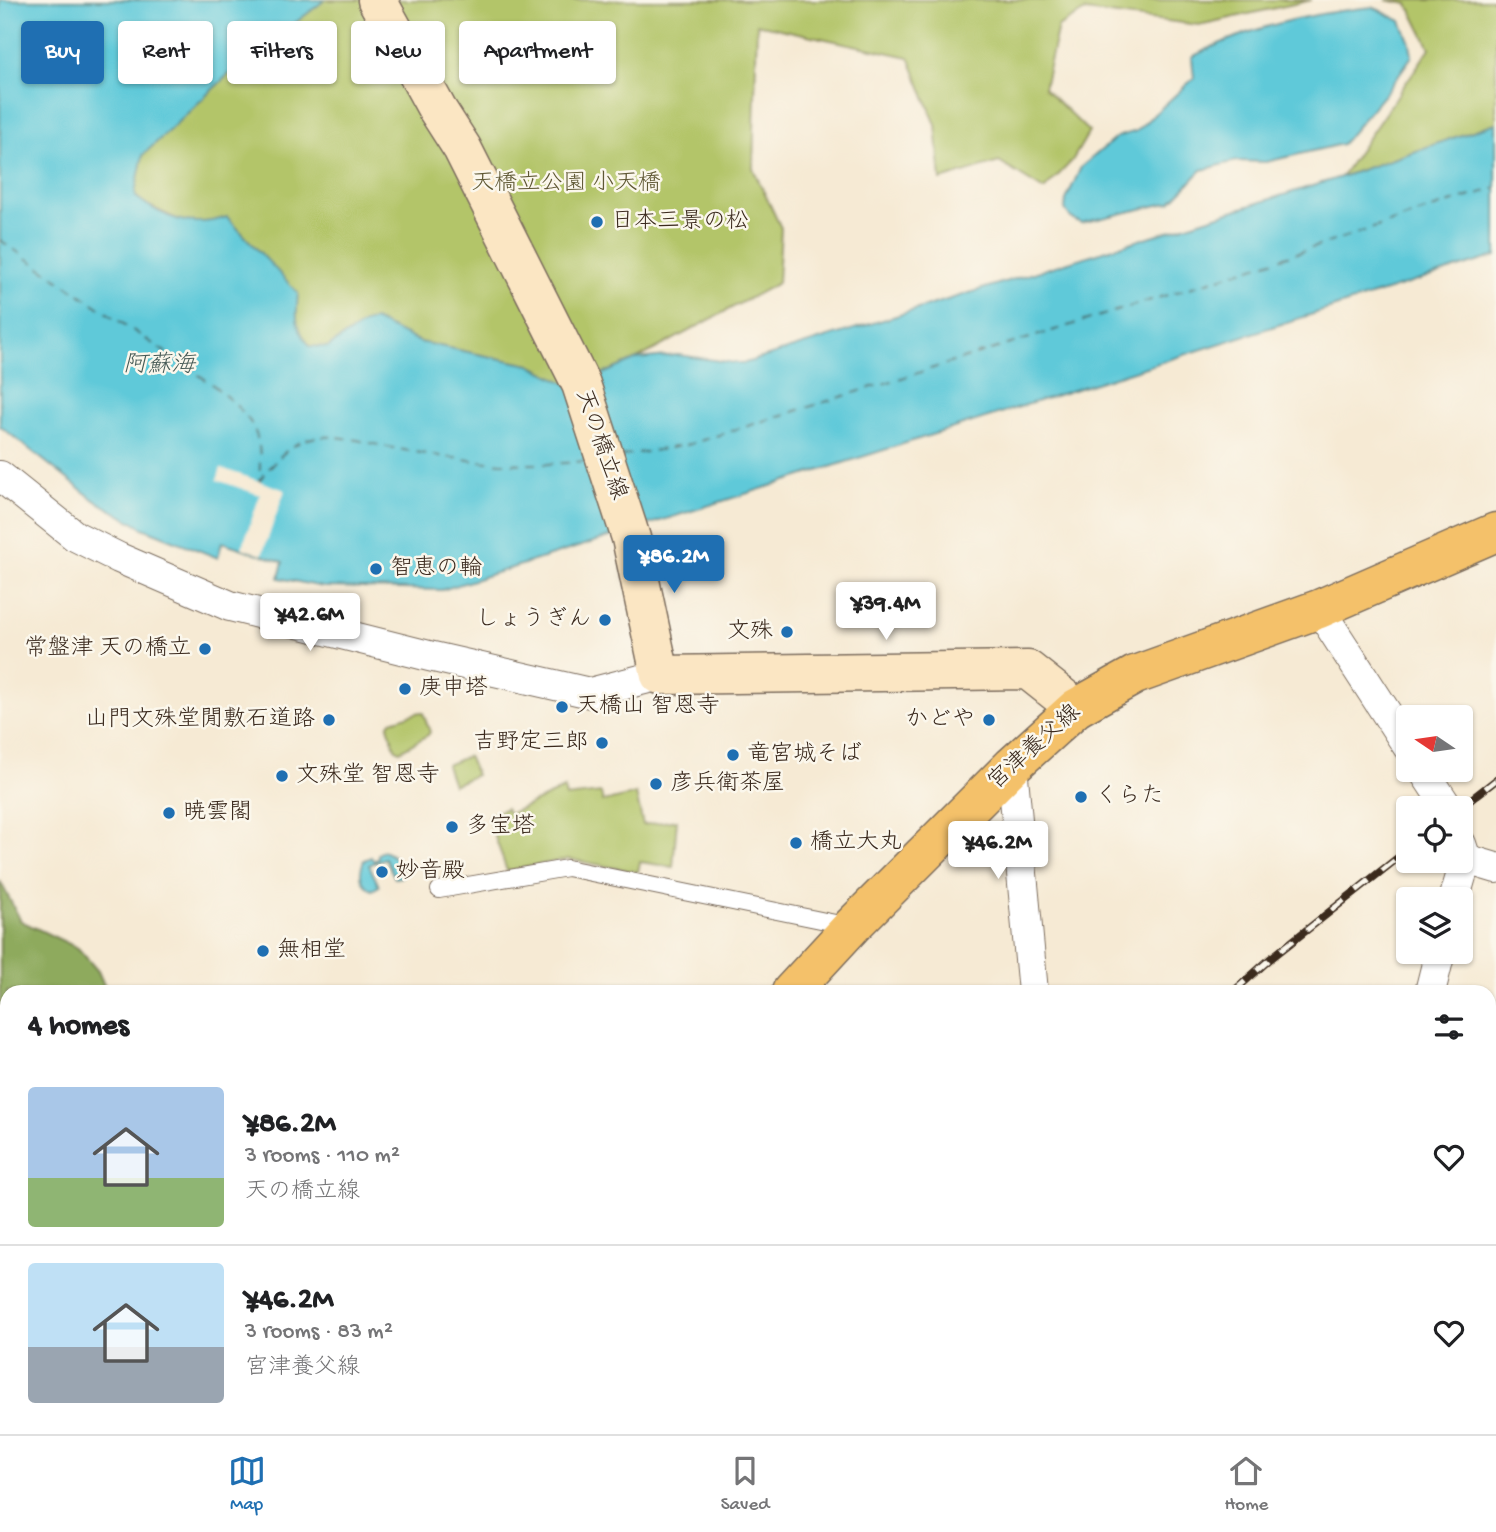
<!DOCTYPE html>
<meta charset="utf-8">
<style>
:root{--surface:#fff;--page:#f2f2f2;--text:#202124;--muted:#757577;--line:#e0e0e0;--accent:#1f6fb2}
body{margin:0;font-family:"Gochi Hand","Klee One",sans-serif;background:var(--page);color:var(--text);height:100vh;display:flex;flex-direction:column;font-size:26px;white-space:nowrap}
*{box-sizing:border-box;margin:0}
p{font-size:23px;color:var(--muted)}
.icon{flex:none;width:38px;height:38px;fill:none;stroke:currentColor;stroke-width:2;stroke-linecap:round;stroke-linejoin:round}
.map{position:relative;flex:1;overflow:hidden}
.details{position:absolute;left:0px;top:985px;width:1496px;height:450px;display:flex;flex-direction:column;background:var(--surface);border-radius:21px 21px 0 0;box-shadow:0 2px 5px #0004}
.details>*{flex:none}
.top-card{position:absolute;left:21px;top:21px;width:700px;height:63px;display:flex;gap:14px}
.needle{width:46px;rotate:283deg}
.buttons{position:absolute;left:1396px;top:705px;display:grid;gap:14px}
.buttons a{display:grid;place-items:center;width:77px;height:77px;border-radius:7px;background:var(--surface);box-shadow:0 2px 5px #0004;font-size:35px}
.price{position:absolute;translate:-50% -60px;padding:0 16px;border-radius:7px;background:#fff;color:#222;font-size:23px;line-height:46px;filter:drop-shadow(0 2px 4px #0008)}
.price::after{content:'';position:absolute;left:50%;top:42px;width:21px;height:16px;margin-left:-10px;background:inherit;clip-path:polygon(0 0,100% 0,50% 100%)}
.price.current{background:var(--accent);color:#fff}
ul{padding:0;list-style:none}
li{display:flex;align-items:center;gap:21px;height:175px;padding:0 28px}
li+li{border-top:2px solid var(--line)}
li span{display:grid;place-items:center;flex:none;width:196px;height:140px;border-radius:7px;color:#555}
li>.icon{margin-inline-start:auto}
span .icon{width:84px;height:84px;fill:#fffc;stroke-width:1}
li b{font-size:30px}
h2{display:flex;justify-content:space-between;align-items:center;height:84px;padding:0 28px;font-size:30px}
.pill{padding:0 24px;border-radius:7px;background:var(--surface);box-shadow:0 2px 5px #0004;font-size:24px;line-height:63px}
.pill.current{background:var(--accent);color:#fff}
.tab-bar{display:flex;justify-content:space-around;align-items:center;height:98px;border-top:2px solid var(--line);background:var(--surface);font-size:19px;color:var(--muted)}
.tab-bar a{display:grid;justify-items:center;gap:4px}
.tab-bar .current{color:var(--accent)}
.map>svg:first-child{display:block}
</style>
<div class="map">
<svg width="1496" height="1434" viewBox="0 0 1496 1434">
<rect width="100%" height="100%" fill="#fbf7ec"/>
<filter id="ink" filterUnits="userSpaceOnUse"><feTurbulence type="fractalNoise" baseFrequency=".0143" numOctaves="2"/><feDisplacementMap in="SourceGraphic" scale="14" xChannelSelector="R" yChannelSelector="G"/><feConvolveMatrix kernelMatrix="1 2 1 2 8 2 1 2 1" color-interpolation-filters="sRGB"/></filter>
<filter id="wash" filterUnits="userSpaceOnUse"><feTurbulence type="fractalNoise" baseFrequency=".00686" numOctaves="4" result="noise"/><feDisplacementMap in="SourceGraphic" scale="28" xChannelSelector="R" yChannelSelector="G"/><feGaussianBlur stdDeviation="1.57" result="paint"/><feColorMatrix in="noise" values="0 0 0 0 0 0 0 0 0 0 0 0 0 0 0 0 0 1.4 0 .05"/><feComposite in="paint" operator="in"/></filter>
<g filter="url(#wash)">
<rect width="100%" height="100%" fill="#f6ead4"/>
<g fill="#b3c569" stroke="#777844" stroke-width="2">
<path d="M324,0h988l-113,25 -114,-14 -27,16 -14,61 45,44 -17,29 -28,29 -45,-28 -58,18 -5,-55 -27,-68 -152,-33 -4,145 28,59 -3,55 -141,76 -64,28 -43,-22 -110,-23 -47,-21 -45,26h-18c-16,-21 -14,-29 -13,-55l-87,-69 -27,-1 -36,-17 -13,-10v-7l9,-35 87,-80z"/>
<polygon points="1386,0 1496,0 1496,123 1341,177 1430,48 1408,4"/>
<polygon points="420,712 423,713 430,732 428,735 400,751 395,748 388,726 391,721"/>
<polygon points="468,756 476,775 453,785 446,765"/>
<polygon points="564,789 566,797 601,793 603,802 636,794 643,825 677,820 673,867 640,862 638,872 568,859 507,871 488,816 506,808 509,814"/>
</g>
<polygon fill="#8eaa5d" stroke="#646a3e" stroke-width="2" points="0,881 21,921 78,948 98,971 107,992 7,992 7,1011 0,1010"/>
<g fill="#5ec9d9" stroke="#4c7a7c" stroke-width="2">
<path d="M0,0h325l-95,73 -87,82 -8,38 1,4c29,22 56,32 91,20l71,76c-2,25 -4,33 12,53l18,1 36,-24 10,-3 46,22 110,23 43,22 64,-28 41,-4 64,9 599,-187 155,-54v133l-1054,334 -120,-3 -43,-9 4,-16 -61,-20 -4,16 -75,-30 -50,-29 -93,-73z"/>
<path d="M1373,7l28,14 9,22 2,13 -24,34 -46,54 -76,18 -30,-1 -34,9 -31,32 -90,21 -10,-5 -6,-9 1,-9 15,-33 36,-30 19,-6 58,-53 -2,-21c54,-29 119,-44 181,-50z"/>
<path d="M383,851c13,5 20,12 18,26l-6,1 -10,-20 -16,7 10,21 -7,4c-13,-7 -13,-17 -8,-30l7,-3 3,4 4,-3v-4z"/>
<polygon points="7,1252 7,1350 0,1357 0,1253"/>
</g>
<polygon fill="#f6ead4" points="221,468 285,490 262,555 242,548 260,495 217,480"/>
<g fill="none" stroke-linecap="round" stroke-linejoin="round">
<g stroke="#465a56" stroke-width="2" stroke-dasharray="9 7" stroke-linecap="butt">
<path d="M0,240l212,144c38,33 52,43 47,96"/>
<polyline points="622,456 687,445 1180,291 1496,188"/>
<path d="M259,481c14,-18 30,-38 53,-43 28,-5 58,6 86,11 60,11 126,20 187,12"/>
</g>
</g>
</g>
<g filter="url(#ink)">
<g fill="none" stroke-linecap="round" stroke-linejoin="round">
<g stroke="#7c6d5e" stroke-width="18">
<polyline id="lane" points="439,890 567,868 850,926"/>
</g>
<g stroke="#7c6d5e" stroke-width="32">
<g id="street">
<polyline points="0,476 75,536 119,558 230,606 429,656 590,693 660,675"/>
<polyline points="1319,609 1409,748"/>
<polyline points="1012,766 1033,992"/>
<polyline points="1423,770 1448,808"/>
<polyline points="1466,859 1496,868"/>
<polyline points="1454,900 1466,859 1461,844"/>
<polyline points="1430,992 1440,952"/>
<polyline points="1241,1434 1246,1428"/>
</g>
</g>
<g stroke="#7c6d5e" stroke-width="41">
<polyline id="secondary" points="377,0 437,109 462,148 581,384 631,538 660,675 1028,670 1076,708"/>
</g>
<g stroke="#7c6d5e" stroke-width="41">
<g id="primary">
<polyline points="791,992 852,926 1012,766 1076,708 1135,675 1319,609 1496,532"/>
<polyline points="370,1434 375,1428"/>
</g>
</g>
<use href="#lane" stroke="#fff" stroke-width="16"/>
<use href="#street" stroke="#fff" stroke-width="30"/>
<use href="#secondary" stroke="#fbe6c3" stroke-width="38"/>
<use href="#primary" stroke="#f4c16a" stroke-width="38"/>
<g stroke="#3b2a1e" stroke-width="8">
<g id="rail">
<polyline points="1460,808 1496,780"/>
<polyline points="1233,992 1270,959 1409,849"/>
<polyline points="1489,1127 1496,1131"/>
<polyline points="651,1434 659,1428"/>
<polyline points="681,1434 688,1428"/>
<polyline points="751,1434 759,1428"/>
</g>
</g>
<use href="#rail" stroke="#fbf7ec" stroke-width="5" stroke-dasharray="16" stroke-linecap="butt"/>
</g>
</g>
<g fill="#1f6fb2" stroke="#fbf7ec" stroke-width="2.5">
<circle cx="597" cy="222" r="7"/>
<circle cx="376" cy="569" r="7"/>
<circle cx="605" cy="620" r="7"/>
<circle cx="787" cy="632" r="7"/>
<circle cx="205" cy="649" r="7"/>
<circle cx="405" cy="689" r="7"/>
<circle cx="562" cy="707" r="7"/>
<circle cx="329" cy="720" r="7"/>
<circle cx="989" cy="720" r="7"/>
<circle cx="602" cy="743" r="7"/>
<circle cx="733" cy="755" r="7"/>
<circle cx="282" cy="776" r="7"/>
<circle cx="656" cy="784" r="7"/>
<circle cx="1081" cy="797" r="7"/>
<circle cx="169" cy="813" r="7"/>
<circle cx="452" cy="827" r="7"/>
<circle cx="796" cy="843" r="7"/>
<circle cx="382" cy="872" r="7"/>
<circle cx="263" cy="951" r="7"/>
</g>
<g text-anchor="middle" dominant-baseline="central" stroke-width="5" stroke-linejoin="round" paint-order="stroke">
<g font-size="23" fill="#5f5834" stroke="#fbf7ec">
<text x="566" y="184">天橋立公園 小天橋</text>
</g>
<g font-size="23" fill="#3b2a1e" stroke="#fbf7ec" text-anchor="start">
<text x="611" y="222">日本三景の松</text>
<text x="390" y="569">智恵の輪</text>
<text x="591" y="620" text-anchor="end">しょうぎん</text>
<text x="773" y="632" text-anchor="end">文殊</text>
<text x="191" y="649" text-anchor="end">常盤津 天の橋立</text>
<text x="419" y="689">庚申塔</text>
<text x="576" y="707">天橋山 智恩寺</text>
<text x="315" y="720" text-anchor="end">山門文殊堂閒敷石道路</text>
<text x="975" y="720" text-anchor="end">かどや</text>
<text x="588" y="743" text-anchor="end">吉野定三郎</text>
<text x="747" y="755">竜宮城そば</text>
<text x="296" y="776">文殊堂 智恩寺</text>
<text x="670" y="784">彦兵衛茶屋</text>
<text x="1095" y="797">くらた</text>
<text x="183" y="813">暁雲閣</text>
<text x="466" y="827">多宝塔</text>
<text x="810" y="843">橋立大丸</text>
<text x="396" y="872">妙音殿</text>
<text x="277" y="951">無相堂</text>
</g>
<g font-size="23" fill="#3b2a1e" stroke="#fbf7ec">
<text transform="translate(600 445) rotate(71)">天の橋立線</text>
<text transform="translate(1035 748) rotate(-42)">宮津養父線</text>
</g>
<g font-size="24" font-style="italic" fill="#465a56" stroke="#fbf7ec">
<text x="159" y="366">阿蘇海</text>
</g>
</g>
</svg>
<div class="buttons">
<a><svg class="needle" viewBox="-14 -14 28 28"><path d="M0-13l5 13h-10z" fill="#e53935"/><path d="M0 13l5-13h-10z" fill="#757577"/></svg></a>
<a><svg class="icon" aria-label="locate" viewBox="0 0 24 24"><circle cx="12" cy="12" r="6"/><path d="M12 2v4M12 18v4M2 12h4M18 12h4"/></svg></a>
<a><svg class="icon" aria-label="layers" viewBox="0 0 24 24"><path d="M12 4l9 5-9 5-9-5zM3 14l9 5 9-5"/></svg></a>
</div>
<b class="price current" style="left:674px;top:595px">¥86.2M</b>
<b class="price" style="left:886px;top:642px">¥39.4M</b>
<b class="price" style="left:310px;top:653px">¥42.6M</b>
<b class="price" style="left:998px;top:881px">¥46.2M</b>
<div class="top-card">
<a class="pill current">Buy</a>
<a class="pill">Rent</a>
<a class="pill">Filters</a>
<a class="pill">New</a>
<a class="pill">Apartment</a>
</div>
<section class="details">
<h2>4 homes<svg class="icon" aria-label="filters" viewBox="0 0 24 24"><path d="M4 7h16M4 17h16"/><circle cx="9" cy="7" r="2"/><circle cx="15" cy="17" r="2"/></svg></h2>
<ul>
<li><span style="background:linear-gradient(#a9c7e8 65%,#8fb573 0)"><svg class="icon" aria-label="home" viewBox="0 0 24 24"><path d="M3 11l9-7 9 7M6 9v11h12V9"/></svg></span><div><b>¥86.2M</b><p>3 rooms · 110 m²</p><p>天の橋立線</p></div><svg class="icon" aria-label="heart" viewBox="0 0 24 24"><path d="M12 20l-8-8c-3-5 5-10 8-4 3-6 11-1 8 4z"/></svg></li>
<li><span style="background:linear-gradient(#bfe0f5 60%,#9aa5b1 0)"><svg class="icon" aria-label="home" viewBox="0 0 24 24"><path d="M3 11l9-7 9 7M6 9v11h12V9"/></svg></span><div><b>¥46.2M</b><p>3 rooms · 83 m²</p><p>宮津養父線</p></div><svg class="icon" aria-label="heart" viewBox="0 0 24 24"><path d="M12 20l-8-8c-3-5 5-10 8-4 3-6 11-1 8 4z"/></svg></li>
</ul>
</section>
</div>
<nav class="tab-bar">
<a class="current"><svg class="icon" aria-label="map" viewBox="0 0 24 24"><path d="M3 6l6-2 6 2 6-2v14l-6 2-6-2-6 2zM9 4v14M15 6v14"/></svg>Map</a>
<a><svg class="icon" aria-label="saved" viewBox="0 0 24 24"><path d="M7 4h10v16l-5-4-5 4z"/></svg>Saved</a>
<a><svg class="icon" aria-label="home" viewBox="0 0 24 24"><path d="M3 11l9-7 9 7M6 9v11h12V9"/></svg>Home</a>
</nav>
